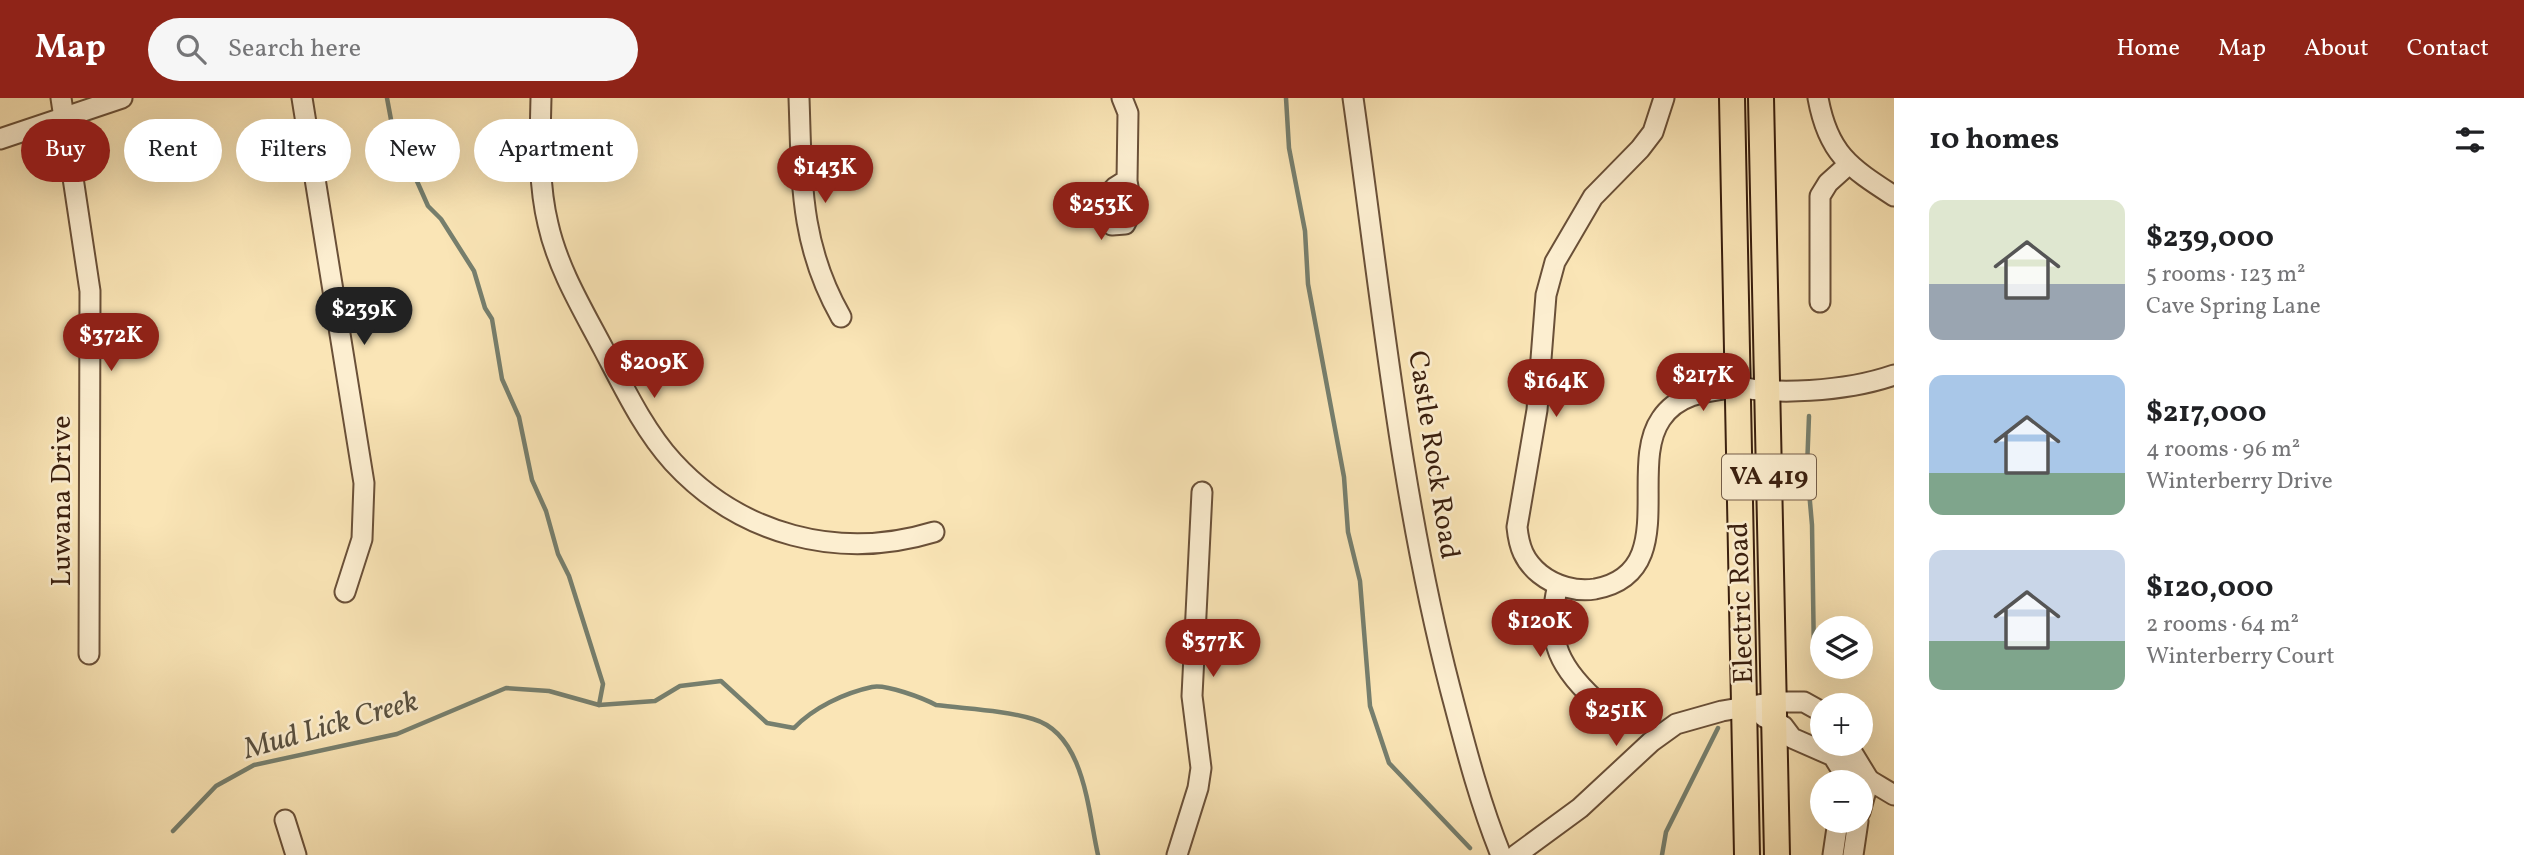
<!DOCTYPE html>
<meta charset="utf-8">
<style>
:root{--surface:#fff;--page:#f6f6f6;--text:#202124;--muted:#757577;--accent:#8f2418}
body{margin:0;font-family:Vollkorn,serif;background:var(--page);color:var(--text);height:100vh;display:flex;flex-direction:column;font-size:26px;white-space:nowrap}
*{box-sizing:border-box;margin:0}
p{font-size:23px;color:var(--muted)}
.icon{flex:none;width:38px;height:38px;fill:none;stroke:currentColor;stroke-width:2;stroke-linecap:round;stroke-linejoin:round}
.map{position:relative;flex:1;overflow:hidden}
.details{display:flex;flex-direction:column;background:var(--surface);width:630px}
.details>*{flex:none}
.banner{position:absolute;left:21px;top:21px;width:665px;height:63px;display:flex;gap:14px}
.controls{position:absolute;left:1810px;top:518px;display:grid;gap:14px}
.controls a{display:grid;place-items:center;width:63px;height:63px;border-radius:50%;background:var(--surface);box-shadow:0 7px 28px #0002;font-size:35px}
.price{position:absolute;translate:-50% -60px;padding:0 16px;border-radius:24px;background:var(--accent);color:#fff;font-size:23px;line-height:46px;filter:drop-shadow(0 2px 4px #0008)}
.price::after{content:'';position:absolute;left:50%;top:42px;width:21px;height:16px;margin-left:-10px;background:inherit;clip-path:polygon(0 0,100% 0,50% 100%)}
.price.current{background:#222;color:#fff}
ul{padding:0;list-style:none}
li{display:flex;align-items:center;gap:21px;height:175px;padding:0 35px}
li span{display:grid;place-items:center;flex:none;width:196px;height:140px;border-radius:14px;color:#555}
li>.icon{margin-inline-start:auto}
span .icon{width:84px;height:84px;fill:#fffc;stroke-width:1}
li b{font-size:30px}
h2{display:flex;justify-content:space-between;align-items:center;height:84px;padding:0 35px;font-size:30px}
.chip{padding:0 24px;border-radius:32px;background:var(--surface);box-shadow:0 7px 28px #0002;font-size:24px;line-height:63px}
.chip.current{background:var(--accent);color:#fff}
header{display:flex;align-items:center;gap:42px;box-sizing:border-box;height:98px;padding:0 35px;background:var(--accent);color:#fff}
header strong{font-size:33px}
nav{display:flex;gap:38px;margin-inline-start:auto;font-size:24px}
.search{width:490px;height:63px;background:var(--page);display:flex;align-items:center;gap:18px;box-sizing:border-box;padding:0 24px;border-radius:38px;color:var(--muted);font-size:26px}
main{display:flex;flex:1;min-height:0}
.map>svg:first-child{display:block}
</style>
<header>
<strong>Map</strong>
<div class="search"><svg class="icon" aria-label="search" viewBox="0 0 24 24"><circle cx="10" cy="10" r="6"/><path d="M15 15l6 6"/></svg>Search here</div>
<nav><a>Home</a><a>Map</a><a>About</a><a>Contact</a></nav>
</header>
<main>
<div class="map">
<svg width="1894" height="757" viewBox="0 0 1894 757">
<rect width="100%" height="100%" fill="#fae5b6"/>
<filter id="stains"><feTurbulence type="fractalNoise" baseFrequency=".00286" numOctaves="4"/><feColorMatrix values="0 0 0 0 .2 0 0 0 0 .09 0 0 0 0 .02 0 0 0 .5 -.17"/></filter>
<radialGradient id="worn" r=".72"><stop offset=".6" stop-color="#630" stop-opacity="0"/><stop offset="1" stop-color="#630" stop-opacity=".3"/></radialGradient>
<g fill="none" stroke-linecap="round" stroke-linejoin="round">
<g stroke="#767f6e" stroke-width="4.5">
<polyline points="387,0 392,27 428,108 441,121 474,173 485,210 492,221 502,281 519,319 532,382 546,413 558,456 569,478 603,586 599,607"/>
<polyline points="1286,0 1289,50 1305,133 1308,186 1344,379 1348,434 1360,483 1370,608 1389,665 1470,750"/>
<polyline points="1809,318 1807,370 1812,427 1814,560"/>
<path d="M173,733l43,-45 38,-21 143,-31 109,-46 43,3 50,14 56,-4 25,-15 41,-5 46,42 27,5c19,-20 50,-35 78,-41 14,-3 51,11 64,18 31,4 67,5 97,14 52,15 55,93 65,136"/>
<polyline points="1662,757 1666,734 1718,630"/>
</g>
<g stroke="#6a5038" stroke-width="23">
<g id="minor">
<polyline points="61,0 90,193 89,556"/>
<polyline points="302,0 364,385 362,441 345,494"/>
<path d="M541,0c-1,42 -3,85 7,126 10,45 35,86 56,126 20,38 40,80 69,112 67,73 166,99 261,70"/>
<path d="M799,0c3,82 0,145 42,219"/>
<path d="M1122,0l6,15 -1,68 5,29 -7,14 -13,1 -6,-7c-1,-17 2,-31 21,-37"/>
<path d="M1353,0c28,197 47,397 97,590 15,57 29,113 51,167"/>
<path d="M1664,0l-11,34 -13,17 -47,48 -38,65 -9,33 -9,115 -20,117c2,20 7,34 23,47 15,12 36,18 55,15 87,-16 32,-121 66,-170 17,-26 48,-28 76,-32"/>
<path d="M1818,0c10,55 31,69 76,98"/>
<polyline points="0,41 122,0"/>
<polyline points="1820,204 1820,98 1828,85 1848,67"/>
<path d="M1726,286c46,13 122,7 168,-9"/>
<path d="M1558,487c-14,56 2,85 45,122"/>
<polyline points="1764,619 1783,628 1792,640 1833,658 1849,684"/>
<polyline points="1847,646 1869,682 1860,714"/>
<polyline points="1858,683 1869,682 1894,697"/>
<polyline points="285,722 296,757"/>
<polyline points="1177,757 1198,690 1201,670 1192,598 1202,394"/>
<polyline points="1516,757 1580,710 1651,644 1676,626 1722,613 1775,604 1804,604 1822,614"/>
<polyline points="1833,757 1838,723"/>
<polyline points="1853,757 1858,723"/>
</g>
</g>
<g stroke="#3a1f0e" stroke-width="28">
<g id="major">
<polyline points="1732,0 1747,757"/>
<polyline points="1761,0 1777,757"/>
</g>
</g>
<use href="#minor" stroke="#fceed0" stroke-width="19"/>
<use href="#major" stroke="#fae5b6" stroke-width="24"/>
</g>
<g text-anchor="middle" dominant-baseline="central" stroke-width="5" stroke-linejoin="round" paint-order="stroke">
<rect fill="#fceed0" stroke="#745d48" stroke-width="2" x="1722" y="356.5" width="94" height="45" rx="5"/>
<g font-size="26" font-weight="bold" fill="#3a1f0e">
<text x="1769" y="379">VA 419</text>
</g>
<g font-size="28" fill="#3a1f0e" stroke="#fceed0">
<text transform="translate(1433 357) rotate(81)">Castle Rock Road</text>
<text transform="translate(62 403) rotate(-90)">Luwana Drive</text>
<text transform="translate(1742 505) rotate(-92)">Electric Road</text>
</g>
<g font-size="30" font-style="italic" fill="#584f3e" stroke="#fceed0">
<text transform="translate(331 628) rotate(-16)">Mud Lick Creek</text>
</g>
</g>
<rect width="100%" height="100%" filter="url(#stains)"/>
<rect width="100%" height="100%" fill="url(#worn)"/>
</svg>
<div class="controls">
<a><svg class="icon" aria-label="layers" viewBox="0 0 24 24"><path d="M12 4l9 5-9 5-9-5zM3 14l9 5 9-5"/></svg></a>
<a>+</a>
<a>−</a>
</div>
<b class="price" style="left:825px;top:107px">$143K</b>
<b class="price" style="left:1101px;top:144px">$253K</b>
<b class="price current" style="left:364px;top:249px">$239K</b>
<b class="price" style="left:111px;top:275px">$372K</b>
<b class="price" style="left:654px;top:302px">$209K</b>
<b class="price" style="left:1703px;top:315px">$217K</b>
<b class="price" style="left:1556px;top:321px">$164K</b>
<b class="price" style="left:1540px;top:561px">$120K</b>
<b class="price" style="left:1213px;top:581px">$377K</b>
<b class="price" style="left:1616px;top:650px">$251K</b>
<div class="banner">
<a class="chip current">Buy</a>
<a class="chip">Rent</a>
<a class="chip">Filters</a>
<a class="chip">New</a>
<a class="chip">Apartment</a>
</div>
</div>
<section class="details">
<h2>10 homes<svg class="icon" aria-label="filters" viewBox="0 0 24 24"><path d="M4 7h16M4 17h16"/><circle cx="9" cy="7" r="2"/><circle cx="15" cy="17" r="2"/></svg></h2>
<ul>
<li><span style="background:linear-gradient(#dfe7d0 60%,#9aa5b1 0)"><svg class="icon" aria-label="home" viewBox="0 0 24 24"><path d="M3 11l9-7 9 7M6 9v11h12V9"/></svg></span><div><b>$239,000</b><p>5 rooms · 123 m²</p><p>Cave Spring Lane</p></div></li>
<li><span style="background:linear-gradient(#a9c7e8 70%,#7fa58c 0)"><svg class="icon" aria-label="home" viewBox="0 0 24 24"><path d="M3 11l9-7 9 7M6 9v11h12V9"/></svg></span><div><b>$217,000</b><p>4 rooms · 96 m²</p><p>Winterberry Drive</p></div></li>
<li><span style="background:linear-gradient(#c9d6e8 65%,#7fa58c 0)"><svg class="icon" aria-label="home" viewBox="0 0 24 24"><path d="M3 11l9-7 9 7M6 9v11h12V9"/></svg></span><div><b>$120,000</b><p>2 rooms · 64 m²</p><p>Winterberry Court</p></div></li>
</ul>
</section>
</main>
